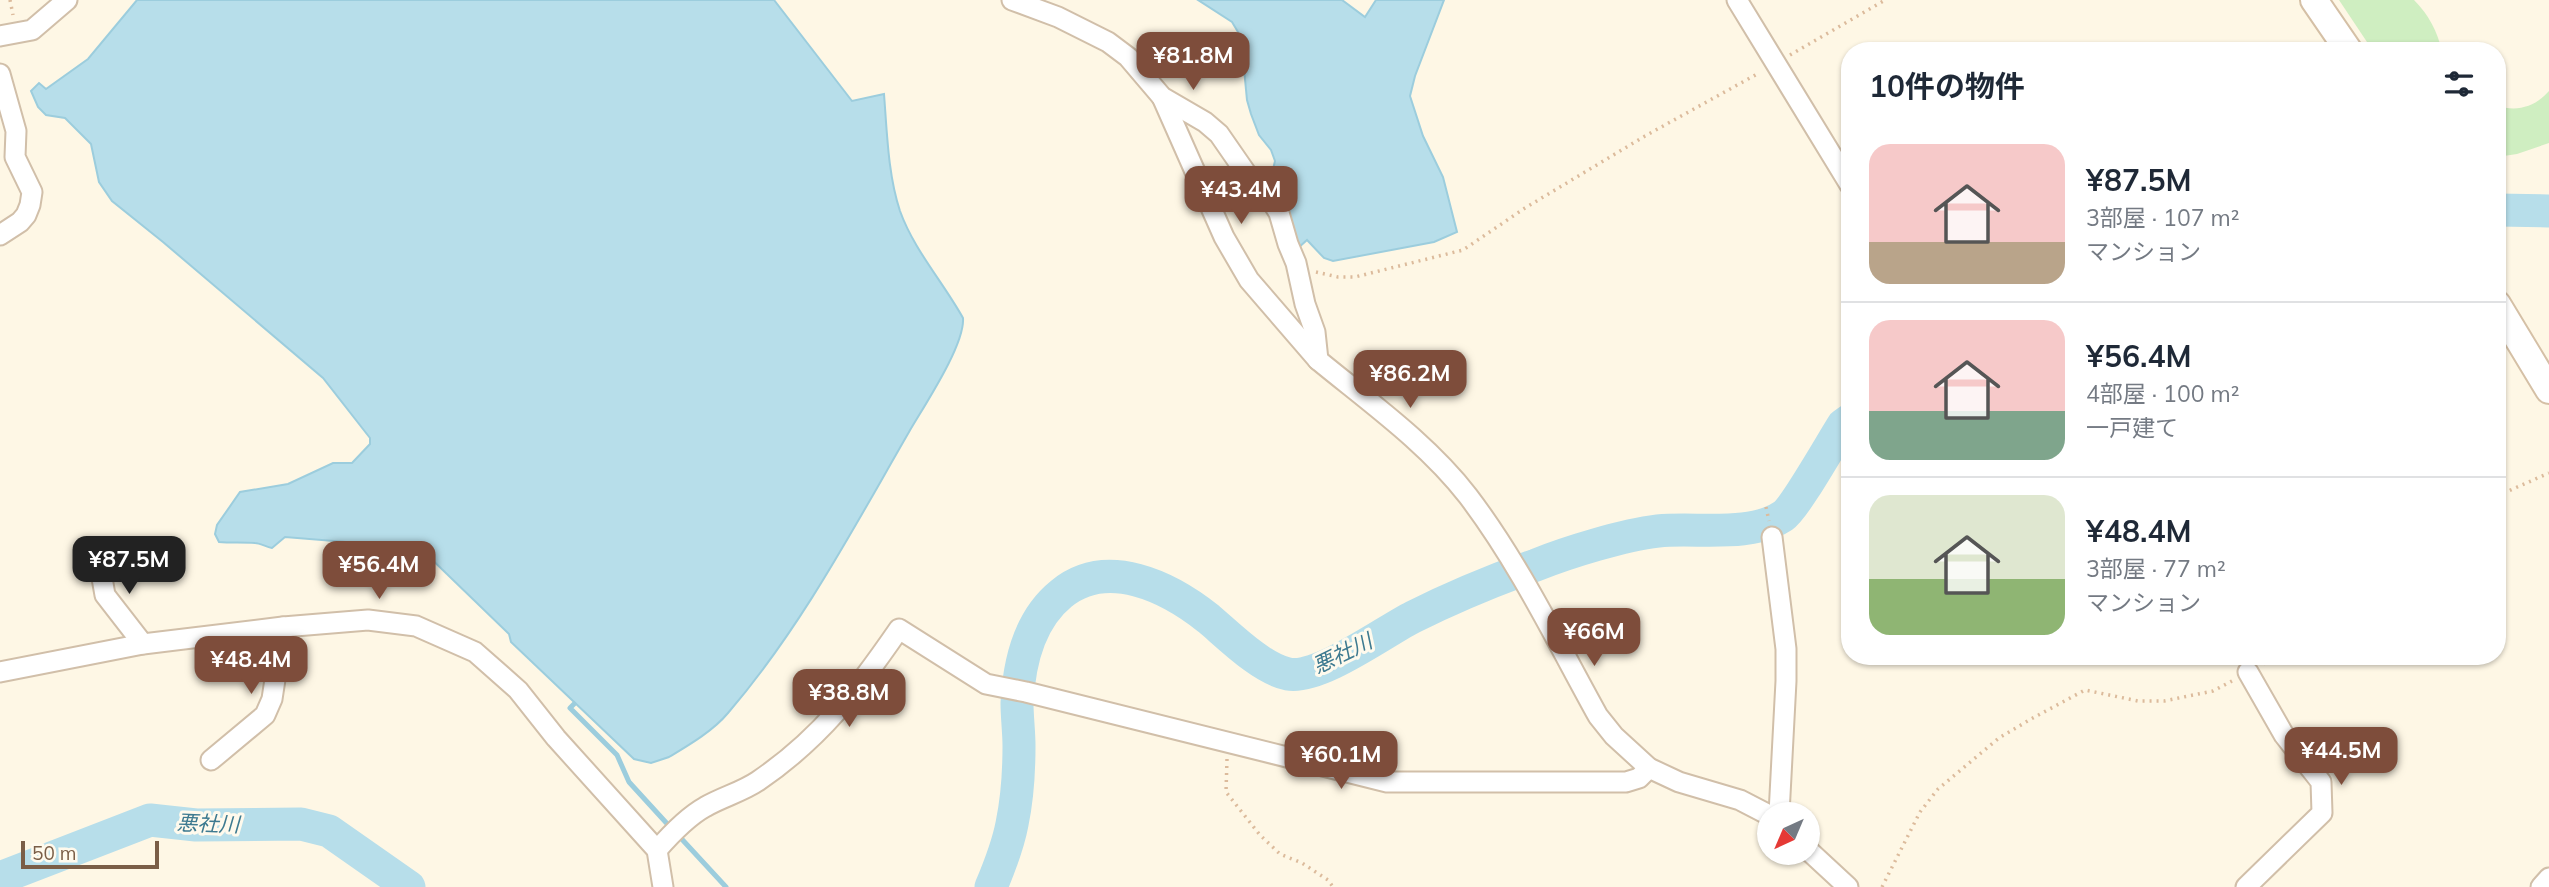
<!DOCTYPE html>
<html lang="ja">
<meta charset="utf-8">
<style>
:root{--surface:#fff;--page:#f6f6f7;--text:#1f2937;--muted:#747a83;--line:#e0e1e3;--accent:#7e4d3b}
body{margin:0;font-family:Mulish,"Noto Sans JP",sans-serif;background:var(--page);color:var(--text);height:100vh;display:flex;flex-direction:column;font-size:26px;white-space:nowrap}
*{box-sizing:border-box;margin:0}
p{font-size:23px;color:var(--muted)}
.icon{flex:none;width:38px;height:38px;fill:none;stroke:currentColor;stroke-width:2;stroke-linecap:round;stroke-linejoin:round}
.map{position:relative;flex:1;overflow:hidden}
.sheet{position:absolute;left:1841px;top:42px;width:665px;height:623px;display:flex;flex-direction:column;background:var(--surface);border-radius:28px;box-shadow:0 2px 5px #0004}
.sheet>*{flex:none}
.needle{width:46px;rotate:224deg}
.tools{position:absolute;left:1757px;top:802px;display:grid;gap:14px}
.tools a{display:grid;place-items:center;width:63px;height:63px;border-radius:50%;background:var(--surface);box-shadow:0 2px 5px #0004;font-size:35px}
.scale{position:absolute;left:21px;bottom:18px;width:138px;box-sizing:border-box;padding-left:7px;border:4px solid #7a5e47;border-top:0;font-size:19px;line-height:24px;white-space:nowrap;color:#7a5e47;-webkit-text-stroke:5px #fffaed;paint-order:stroke}
.price{position:absolute;translate:-50% -60px;padding:0 16px;border-radius:14px;background:var(--accent);color:#fff;font-size:23px;line-height:46px;filter:drop-shadow(0 2px 4px #0008)}
.price::after{content:'';position:absolute;left:50%;top:42px;width:21px;height:16px;margin-left:-10px;background:inherit;clip-path:polygon(0 0,100% 0,50% 100%)}
.price.selected{background:#222;color:#fff}
ul{padding:0;list-style:none}
li{display:flex;align-items:center;gap:21px;height:175px;padding:0 28px}
li+li{border-top:2px solid var(--line)}
li span{display:grid;place-items:center;flex:none;width:196px;height:140px;border-radius:21px;color:#555}
li>.icon{margin-inline-start:auto}
span .icon{width:84px;height:84px;fill:#fffc;stroke-width:1}
li b{font-size:30px}
h2{display:flex;justify-content:space-between;align-items:center;height:84px;padding:0 28px;font-size:30px}
.map>svg:first-child{display:block}
</style>
<div class="map">
<svg width="2549" height="887" viewBox="0 0 2549 887">
<rect width="100%" height="100%" fill="#fef7e5"/>
<g fill="#cfeec1">
<path d="M2339,0h75c15,15 23,31 28,51h-69z"/>
<path d="M2549,91v52l-32,11 -20,3v-51c21,6 38,1 52,-15z"/>
</g>
<g fill="#b7deea" stroke="#9ccddd" stroke-width="2">
<path d="M137,0h637l78,101 32,-7c3,38 4,81 16,117 14,39 43,71 63,107 2,27 -39,88 -54,114 -56,97 -108,196 -181,281 -15,18 -39,32 -59,44l-18,6 -17,-4 -123,-117 -2,-8 -89,-86 -135,-11 -13,11c-6,-1 -12,-5 -17,-5 -12,-1 -24,0 -36,-1l-4,-8 2,-9 23,-33 48,-8 45,-21h19l18,-19v-6l-47,-60 -160,-136 -51,-41 -13,-19 -8,-38 -26,-26 -19,-3 -8,-8 -7,-16 8,-8 7,6 42,-30z"/>
<polygon points="1198,0 1342,0 1365,17 1376,0 1444,0 1415,76 1410,96 1423,136 1443,177 1457,232 1434,242 1333,261 1324,258 1307,240 1298,248 1273,193 1270,182 1275,161 1271,150 1259,135 1251,114 1247,100 1241,37 1232,22"/>
</g>
<g fill="none" stroke-linecap="round" stroke-linejoin="round">
<g stroke="#9ccddd" stroke-width="5">
<polyline points="574,704 570,708 617,755 629,782 671,828"/>
<polyline points="678,835 726,887"/>
</g>
<g stroke="#b7deea" stroke-width="33">
<polyline points="2497,210 2549,211"/>
<polyline points="0,878 150,820 196,825 301,824 329,831 409,887"/>
<path d="M991,887c8,-19 17,-42 21,-63 5,-24 7,-53 7,-78 0,-14 -2,-29 -2,-43 2,-39 12,-83 44,-109 46,-38 108,-7 148,25 20,17 53,50 79,55 31,6 97,-43 125,-57 40,-20 81,-37 123,-52 32,-13 88,-30 122,-34 38,-4 92,7 125,-15 12,-8 49,-74 60,-91l7,-5"/>
</g>
<g stroke="#d1bfa9" stroke-width="23">
<g id="minor">
<path d="M1012,0l46,17 50,25 20,15 34,40 43,25 14,12 27,39 23,24 10,16 9,31 8,19 9,41 10,28 3,28c51,42 109,83 150,136 51,67 89,146 130,220l16,20 35,32 30,14 61,18 29,15"/>
<polyline points="1737,0 1850,185"/>
<polyline points="0,36 32,30 67,0"/>
<polyline points="0,74 16,131 15,157 32,192 30,205 26,215 20,222 0,235"/>
<polyline points="1162,97 1224,237 1249,280 1318,360"/>
<polyline points="1772,537 1786,649 1786,681 1779,814"/>
<polyline points="94,559 102,578 105,595 143,644"/>
<polyline points="0,672 143,644 283,627 368,620 416,626 475,652 518,690 556,738 657,850 663,887"/>
<polyline points="211,760 265,715 272,699 283,627"/>
<path d="M657,850c14,-16 30,-33 48,-43 17,-10 37,-15 53,-26 63,-43 99,-91 141,-152l87,55 40,8 361,90h239l13,-4 10,-10"/>
<polyline points="1808,850 1848,887"/>
<polyline points="2246,887 2322,813 2321,782 2284,735 2248,672"/>
<polyline points="2541,887 2549,878"/>
</g>
</g>
<g stroke="#d5c0a6" stroke-width="30">
<g id="secondary">
<polyline points="2314,0 2349,51"/>
<polyline points="2497,304 2549,390"/>
</g>
</g>
<g stroke="#dcbb9c" stroke-width="3.5" stroke-dasharray="2 5" stroke-linecap="butt">
<polyline points="10,0 13,15"/>
<polyline points="1790,55 1885,0"/>
<polyline points="1316,272 1338,277 1355,277 1463,250 1525,208 1645,136 1759,73"/>
<polyline points="2497,496 2549,473"/>
<polyline points="1766,507 1769,521"/>
<polyline points="2263,664 2272,656"/>
<polyline points="1227,759 1226,792 1260,835 1280,854 1302,863 1328,880 1333,887"/>
<polyline points="1882,887 1920,812 1938,789 1999,738 2031,719 2085,690 2138,701 2164,701 2213,691 2232,681"/>
</g>
<use href="#minor" stroke="#fff" stroke-width="19"/>
<use href="#secondary" stroke="#fff" stroke-width="26"/>
</g>
<g text-anchor="middle" dominant-baseline="central" stroke-width="6" stroke-linejoin="round" paint-order="stroke">
<g font-size="21" font-style="italic" fill="#3e7a90" stroke="#fffaed">
<text transform="translate(1342 653) rotate(-26)">悪社川</text>
<text transform="translate(208 823) rotate(2)">悪社川</text>
</g>
</g>
</svg>
<div class="tools">
<a><svg class="needle" viewBox="-14 -14 28 28"><path d="M0-13l5 13h-10z" fill="#e53935"/><path d="M0 13l5-13h-10z" fill="#747a83"/></svg></a>
</div>
<div class="scale">50 m</div>
<b class="price" style="left:1193px;top:92px">¥81.8M</b>
<b class="price" style="left:1241px;top:226px">¥43.4M</b>
<b class="price" style="left:1410px;top:410px">¥86.2M</b>
<b class="price selected" style="left:129px;top:596px">¥87.5M</b>
<b class="price" style="left:379px;top:601px">¥56.4M</b>
<b class="price" style="left:1594px;top:668px">¥66M</b>
<b class="price" style="left:251px;top:696px">¥48.4M</b>
<b class="price" style="left:849px;top:729px">¥38.8M</b>
<b class="price" style="left:2341px;top:787px">¥44.5M</b>
<b class="price" style="left:1341px;top:791px">¥60.1M</b>
<section class="sheet">
<h2>10件の物件<svg class="icon" aria-label="filters" viewBox="0 0 24 24"><path d="M4 7h16M4 17h16"/><circle cx="9" cy="7" r="2"/><circle cx="15" cy="17" r="2"/></svg></h2>
<ul>
<li><span style="background:linear-gradient(#f6c9c9 70%,#b9a48a 0)"><svg class="icon" aria-label="home" viewBox="0 0 24 24"><path d="M3 11l9-7 9 7M6 9v11h12V9"/></svg></span><div><b>¥87.5M</b><p>3部屋 · 107 m²</p><p>マンション</p></div></li>
<li><span style="background:linear-gradient(#f6c9c9 65%,#7fa58c 0)"><svg class="icon" aria-label="home" viewBox="0 0 24 24"><path d="M3 11l9-7 9 7M6 9v11h12V9"/></svg></span><div><b>¥56.4M</b><p>4部屋 · 100 m²</p><p>一戸建て</p></div></li>
<li><span style="background:linear-gradient(#dfe7d0 60%,#8fb573 0)"><svg class="icon" aria-label="home" viewBox="0 0 24 24"><path d="M3 11l9-7 9 7M6 9v11h12V9"/></svg></span><div><b>¥48.4M</b><p>3部屋 · 77 m²</p><p>マンション</p></div></li>
</ul>
</section>
</div>
